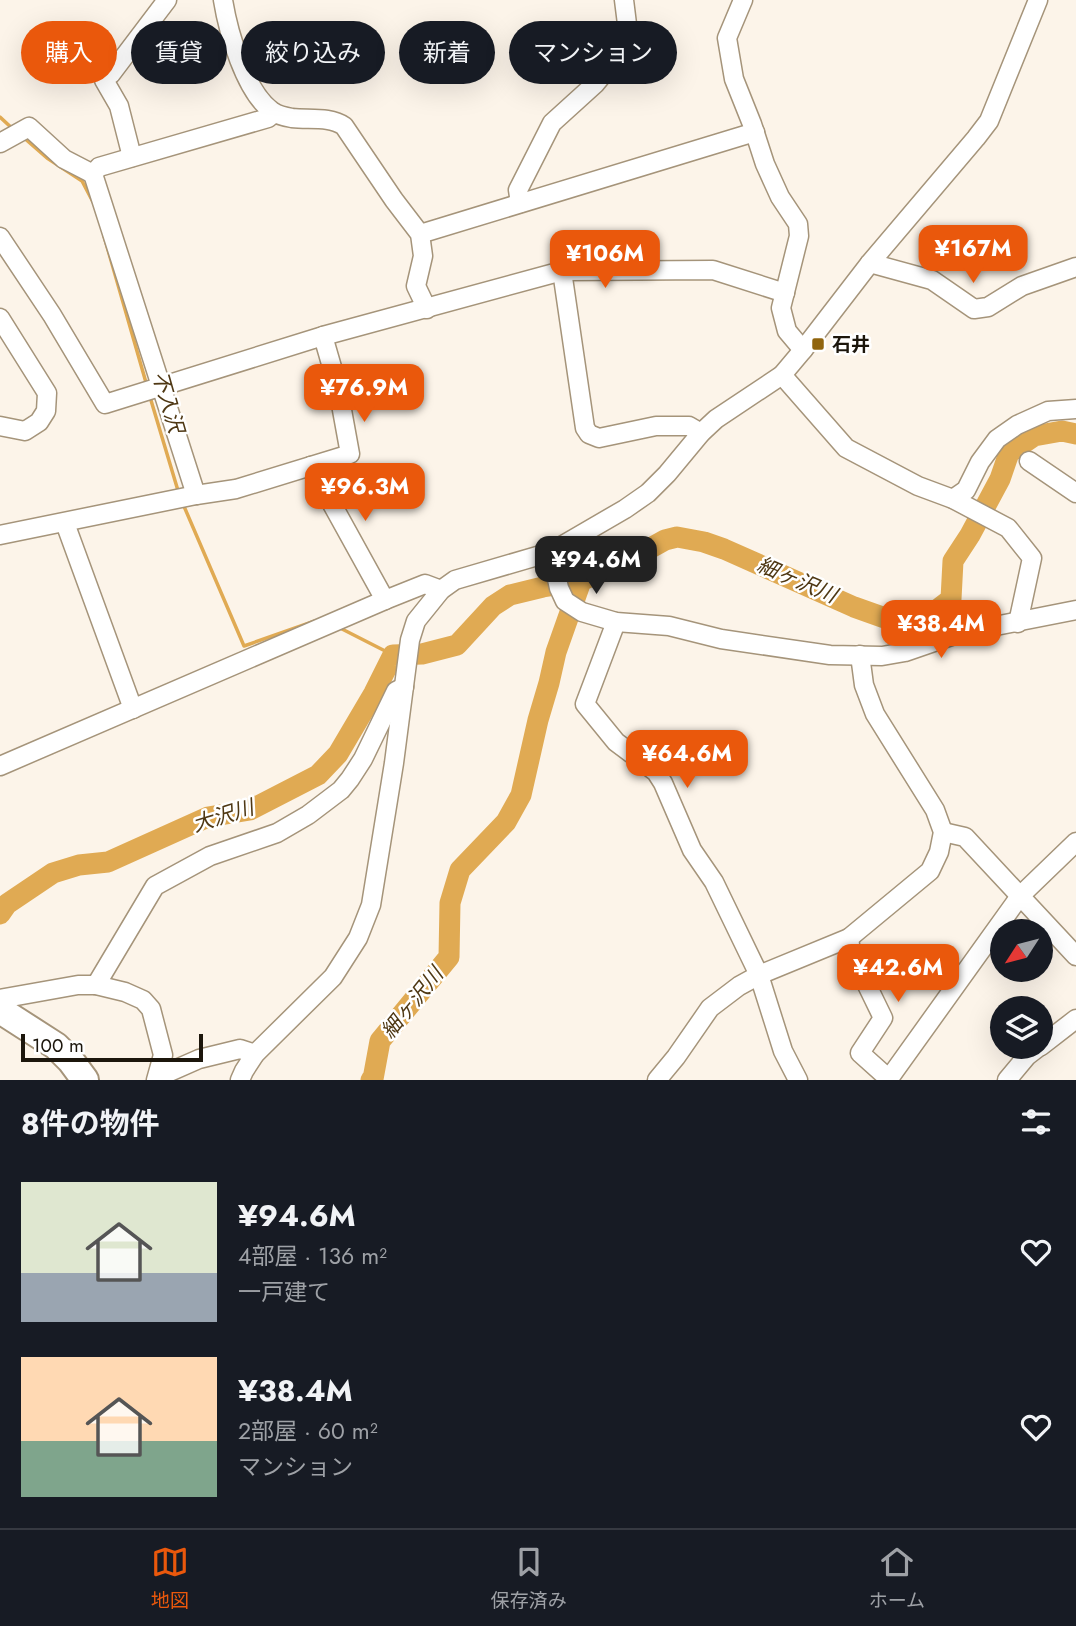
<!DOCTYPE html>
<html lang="ja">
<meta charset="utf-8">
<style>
:root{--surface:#171b24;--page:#20242c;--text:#f1f3f6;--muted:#9ea1a6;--line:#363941;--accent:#ea580c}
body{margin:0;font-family:Jost,"Noto Sans JP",sans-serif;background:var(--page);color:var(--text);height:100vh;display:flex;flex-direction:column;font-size:26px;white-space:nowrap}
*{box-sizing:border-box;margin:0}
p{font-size:23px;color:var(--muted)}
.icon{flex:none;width:38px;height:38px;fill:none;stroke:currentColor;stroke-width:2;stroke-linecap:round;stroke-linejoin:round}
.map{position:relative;height:1080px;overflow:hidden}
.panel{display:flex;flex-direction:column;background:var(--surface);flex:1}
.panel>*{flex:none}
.banner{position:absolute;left:21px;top:21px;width:700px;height:63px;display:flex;gap:14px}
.needle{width:46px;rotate:234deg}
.fabs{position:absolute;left:990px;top:919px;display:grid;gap:14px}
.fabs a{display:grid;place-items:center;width:63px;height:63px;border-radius:50%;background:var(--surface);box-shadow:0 7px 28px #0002;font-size:35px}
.scale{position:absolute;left:21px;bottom:18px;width:182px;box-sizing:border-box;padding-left:7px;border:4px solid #1c160c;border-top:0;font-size:19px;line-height:24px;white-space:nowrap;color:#1c160c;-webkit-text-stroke:5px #fff;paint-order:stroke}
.price{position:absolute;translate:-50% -60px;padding:0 16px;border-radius:14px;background:var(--accent);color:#fff;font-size:23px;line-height:46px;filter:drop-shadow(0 2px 4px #0008)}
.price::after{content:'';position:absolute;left:50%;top:42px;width:21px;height:16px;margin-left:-10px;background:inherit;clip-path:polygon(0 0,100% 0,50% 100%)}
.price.selected{background:#222;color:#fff}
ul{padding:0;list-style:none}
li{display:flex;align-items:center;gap:21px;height:175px;padding:0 21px}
li span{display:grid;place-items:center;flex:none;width:196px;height:140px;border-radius:0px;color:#555}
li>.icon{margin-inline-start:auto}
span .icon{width:84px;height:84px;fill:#fffc;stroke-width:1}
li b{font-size:30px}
h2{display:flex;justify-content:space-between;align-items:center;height:84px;padding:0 21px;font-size:30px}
.pill{padding:0 24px;border-radius:32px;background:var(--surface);box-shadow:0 7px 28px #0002;font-size:24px;line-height:63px}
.pill.selected{background:var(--accent);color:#fff}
.menu{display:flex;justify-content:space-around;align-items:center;height:98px;border-top:2px solid var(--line);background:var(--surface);font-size:19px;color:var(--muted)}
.menu a{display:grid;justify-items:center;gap:4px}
.menu .selected{color:var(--accent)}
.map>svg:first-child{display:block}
</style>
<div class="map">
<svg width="1076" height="1080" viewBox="0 0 1076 1080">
<rect width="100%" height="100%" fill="#fcf4e9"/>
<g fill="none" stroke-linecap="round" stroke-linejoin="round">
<g stroke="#e0aa53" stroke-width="3.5">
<polyline points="0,117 14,130"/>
<polyline points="23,137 47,158 82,181 93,202"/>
<polyline points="104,236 147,386"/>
<polyline points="150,397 179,494"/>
<polyline points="183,504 244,646 315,621"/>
<polyline points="342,629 393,655"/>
</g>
<g stroke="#e0aa53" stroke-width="21">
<polyline points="0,914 7,904 53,873 79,865 108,862 208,817 250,810 318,775 338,754 374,693 393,655 422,654 457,645 493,606 510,595 543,587 581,581 629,560 665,540 677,537 704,542 724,549 854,607 899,623 925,619 951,599 953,561 970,535 1000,479 1009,453 1034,436 1062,431 1076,434"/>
<polyline points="371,1080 373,1079 380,1041 449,957 450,903 460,870 506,822 521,795 538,720 549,683 556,652 579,587"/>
</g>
<g stroke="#a5947a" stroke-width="21">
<g id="minor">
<path d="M223,0c5,31 22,92 49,111 5,4 14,6 20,7 17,2 38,-2 52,8l50,74 26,34 3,22 -7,30 11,23"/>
<polyline points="743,0 727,38 734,79 752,124 765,164 780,197 798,224 799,236 781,308 787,331 803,350"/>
<polyline points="0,143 29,127 64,159 93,174"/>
<polyline points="132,157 119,106 104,80 111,74 167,0"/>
<polyline points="520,203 518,190 552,123 595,84 604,73 613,57 627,24 624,0"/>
<polyline points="420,234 755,132"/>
<polyline points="0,237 52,315 105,404 323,336 562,271 713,270 785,293"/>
<polyline points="870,263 932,280 974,309 988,307 1022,286 1076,267"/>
<polyline points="562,271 585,428 589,434 599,438 656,426 689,426 701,433"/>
<polyline points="0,318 47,393 46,411 39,422 25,431 0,426"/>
<polyline points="782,375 846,448 918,486 953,499 1008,528 1032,558 1018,623"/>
<polyline points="1029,461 1076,493"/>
<polyline points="311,466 385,600"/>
<polyline points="196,495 93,174 99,167 268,118 274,113"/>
<polyline points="953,499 966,490 980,462 997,439 1017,425 1048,411 1076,409"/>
<polyline points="65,523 133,709"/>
<polyline points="0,535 196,495 236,489 350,454 338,388 323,336"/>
<polyline points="551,552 559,588 565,601 582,612 616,622 669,626 721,639 830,655 882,656 905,652 960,633 1076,610"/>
<polyline points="616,622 585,704 616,742 656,772 663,783 692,850 714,882 759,975 783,1051 798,1080"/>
<polyline points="0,766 385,600 425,584 441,590"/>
<polyline points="943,832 965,837 1076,956"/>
<polyline points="849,938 851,952 883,1018 860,1053 889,1079"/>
<polyline points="96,985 155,886 210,856 277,833 308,815 341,790 350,779 363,759 396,691 404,687"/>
<polyline points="0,999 78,985 96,985 125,992 143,1000 151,1009 163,1055 156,1080"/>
<polyline points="1041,1046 1076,1019"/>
<polyline points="158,1077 199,1059 240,1049 255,1054"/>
<polyline points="240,1080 244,1071 255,1054 333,977 358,938 371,905 394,763 410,640 416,621 441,590 455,580 551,552 625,509 648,493 667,474 701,433 716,419 782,375 803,350 870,263 976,138 989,121 1038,0"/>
<polyline points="657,1080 676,1057 710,1008 739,986 759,975 849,938 930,871 939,852 943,832 935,810 875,714 864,685 860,655"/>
<polyline points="888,1080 1020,896 1076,842"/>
<polyline points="1007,1080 1027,1056 1040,1046"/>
</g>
</g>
<g stroke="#a5947a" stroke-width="30">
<polyline id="highway" points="0,1010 56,1046 71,1061 85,1080"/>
</g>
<use href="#minor" stroke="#fff" stroke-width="18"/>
<use href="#highway" stroke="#fff" stroke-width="26"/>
</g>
<rect fill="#90640d" stroke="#fff" stroke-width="2.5" x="811" y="337" width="14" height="14" rx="3.5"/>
<g text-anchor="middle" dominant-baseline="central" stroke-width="5" stroke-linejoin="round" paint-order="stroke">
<g font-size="19" font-weight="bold" fill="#1c160c" stroke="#fff" text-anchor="start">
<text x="832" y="344">石井</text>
</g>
<g font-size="21" font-style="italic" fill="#4f3814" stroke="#fff">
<text transform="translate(168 402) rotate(74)">不入沢</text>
<text transform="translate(797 580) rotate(23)">細ヶ沢川</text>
<text transform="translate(223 816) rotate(-17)">大沢川</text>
<text transform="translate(412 1003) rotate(-51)">細ヶ沢川</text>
</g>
</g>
</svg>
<div class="fabs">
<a><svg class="needle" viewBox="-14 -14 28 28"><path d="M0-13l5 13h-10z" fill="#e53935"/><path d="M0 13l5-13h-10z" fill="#9ea1a6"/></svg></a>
<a><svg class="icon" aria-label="layers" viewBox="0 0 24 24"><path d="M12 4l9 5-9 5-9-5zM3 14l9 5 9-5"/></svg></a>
</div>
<div class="scale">100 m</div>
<b class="price" style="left:973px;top:285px">¥167M</b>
<b class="price" style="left:605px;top:290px">¥106M</b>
<b class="price" style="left:364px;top:424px">¥76.9M</b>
<b class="price" style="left:365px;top:523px">¥96.3M</b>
<b class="price selected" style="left:596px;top:596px">¥94.6M</b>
<b class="price" style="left:941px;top:660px">¥38.4M</b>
<b class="price" style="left:687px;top:790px">¥64.6M</b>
<b class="price" style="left:898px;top:1004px">¥42.6M</b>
<div class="banner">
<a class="pill selected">購入</a>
<a class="pill">賃貸</a>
<a class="pill">絞り込み</a>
<a class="pill">新着</a>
<a class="pill">マンション</a>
</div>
</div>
<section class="panel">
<h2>8件の物件<svg class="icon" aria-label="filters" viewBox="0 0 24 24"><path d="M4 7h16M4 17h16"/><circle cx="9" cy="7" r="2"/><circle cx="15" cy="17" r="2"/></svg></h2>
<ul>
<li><span style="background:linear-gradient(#dfe7d0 65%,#9aa5b1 0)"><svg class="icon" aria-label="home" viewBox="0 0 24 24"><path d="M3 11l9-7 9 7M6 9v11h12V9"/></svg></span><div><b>¥94.6M</b><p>4部屋 · 136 m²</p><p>一戸建て</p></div><svg class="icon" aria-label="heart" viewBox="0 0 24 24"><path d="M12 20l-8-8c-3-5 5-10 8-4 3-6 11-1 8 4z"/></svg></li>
<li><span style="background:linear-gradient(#ffd9b3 60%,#7fa58c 0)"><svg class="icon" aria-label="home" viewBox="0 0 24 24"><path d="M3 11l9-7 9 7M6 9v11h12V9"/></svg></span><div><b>¥38.4M</b><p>2部屋 · 60 m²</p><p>マンション</p></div><svg class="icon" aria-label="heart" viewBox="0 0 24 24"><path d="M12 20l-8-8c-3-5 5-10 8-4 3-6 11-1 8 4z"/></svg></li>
</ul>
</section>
<nav class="menu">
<a class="selected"><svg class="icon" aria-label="map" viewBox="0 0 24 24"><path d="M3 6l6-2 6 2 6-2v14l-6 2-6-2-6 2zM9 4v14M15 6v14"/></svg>地図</a>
<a><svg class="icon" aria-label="saved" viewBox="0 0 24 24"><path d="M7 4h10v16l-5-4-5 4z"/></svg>保存済み</a>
<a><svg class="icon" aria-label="home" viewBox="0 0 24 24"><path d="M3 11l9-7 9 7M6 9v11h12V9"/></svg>ホーム</a>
</nav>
